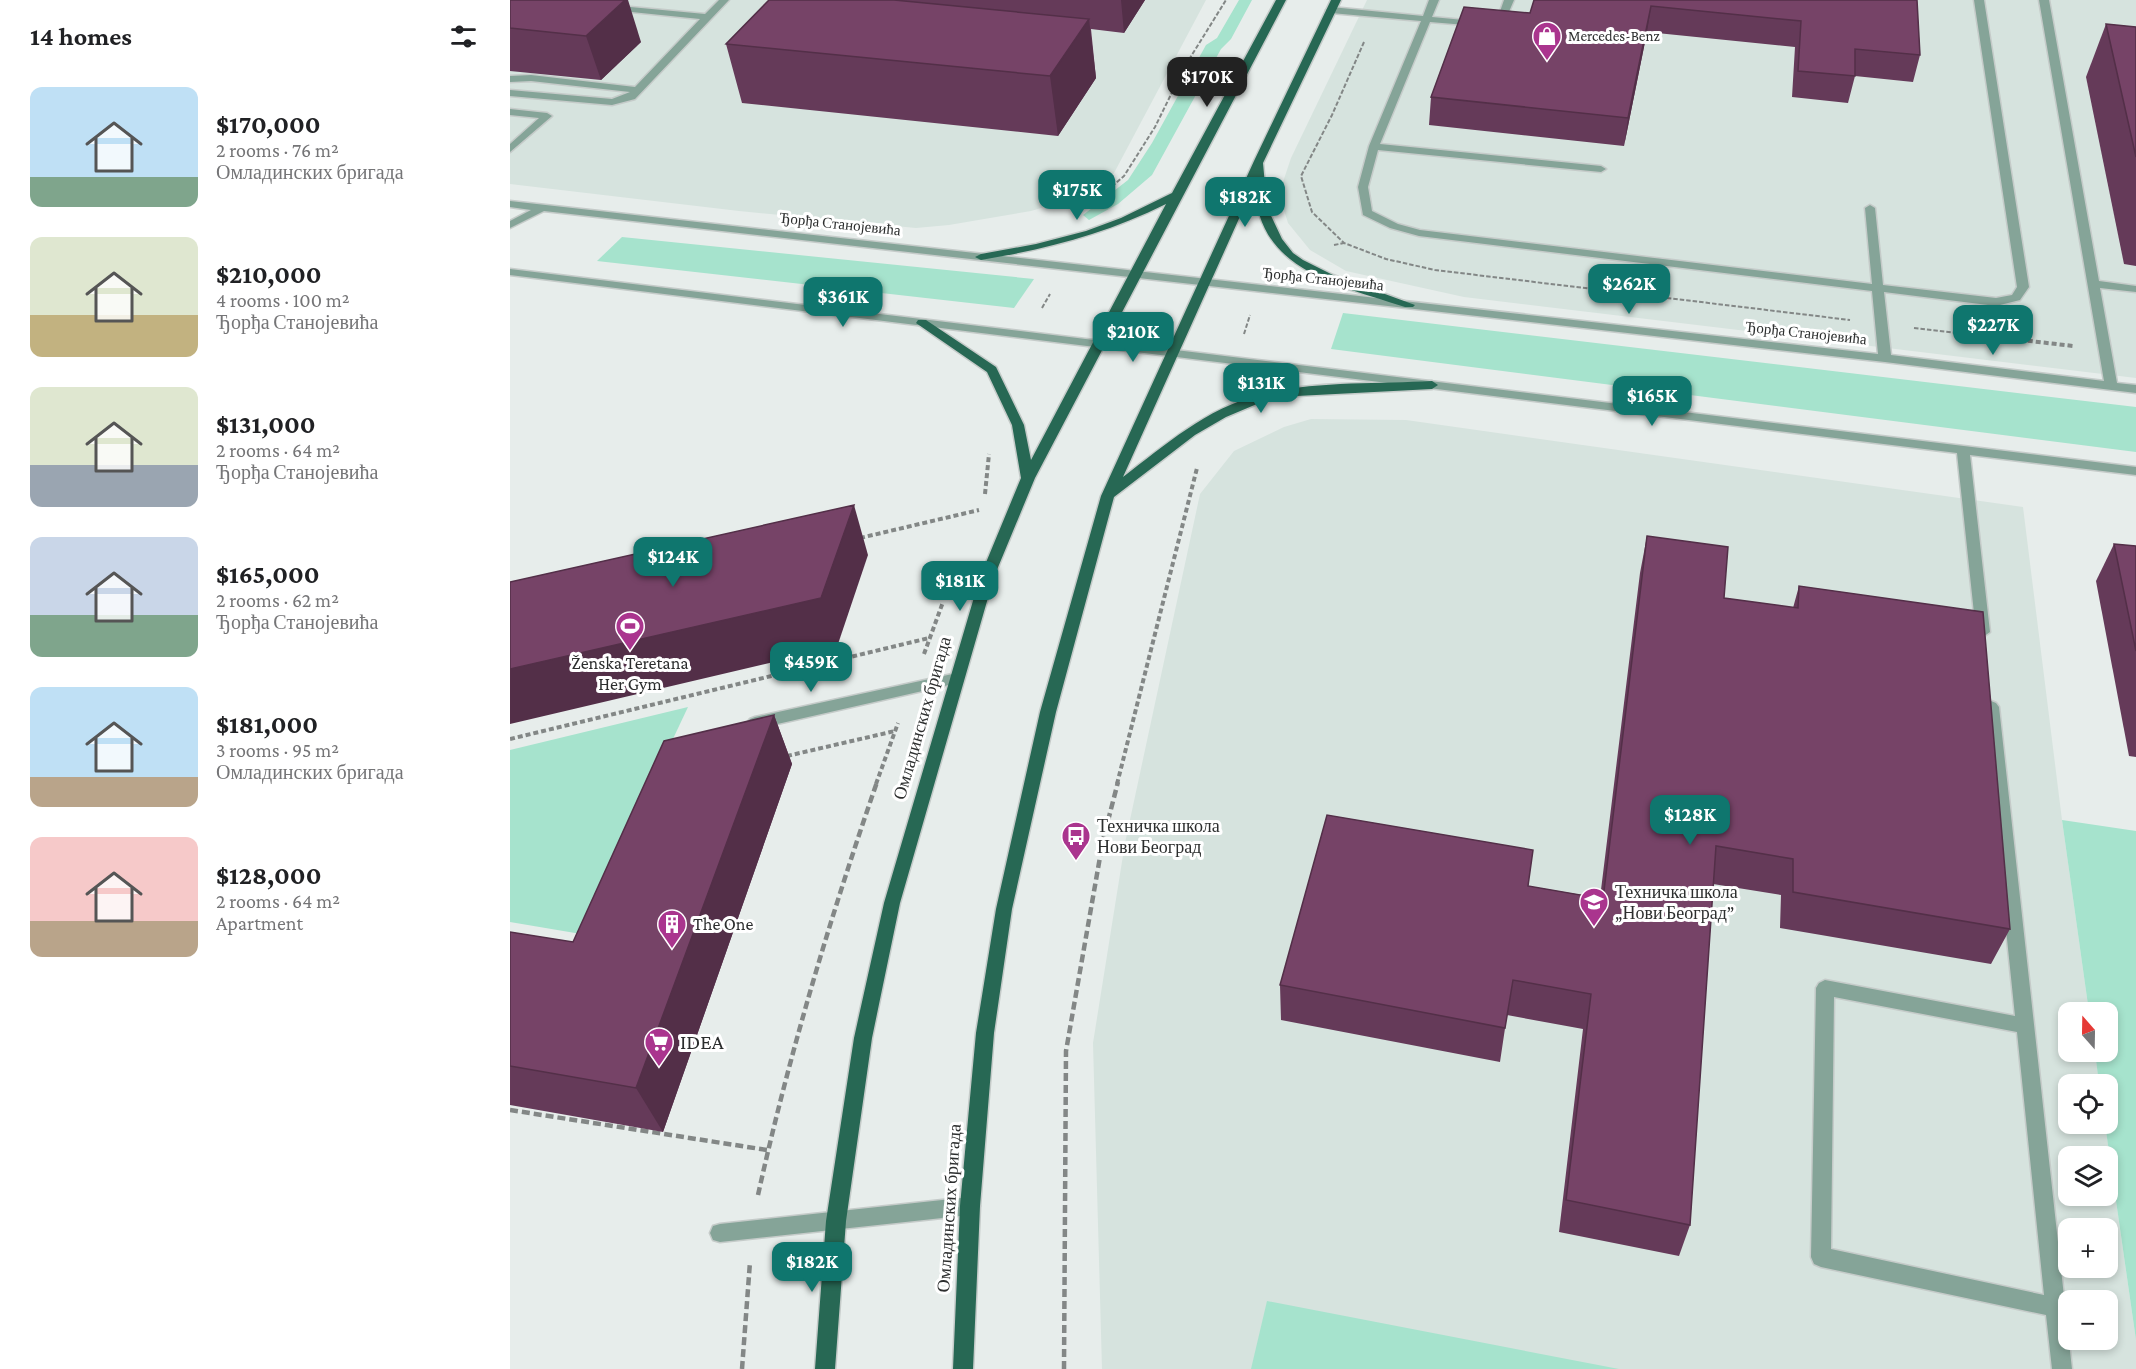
<!DOCTYPE html>
<meta charset="utf-8">
<style>
:root{--surface:#fff;--page:#f6f6f6;--text:#202124;--muted:#757577;--accent:#0f766e}
body{margin:0;font-family:"Crimson Pro",serif;background:var(--page);color:var(--text);height:100vh;display:flex;flex-direction:column;font-size:22px;white-space:nowrap}
*{box-sizing:border-box;margin:0}
p{font-size:20px;color:var(--muted)}
.icon{flex:none;width:33px;height:33px;fill:none;stroke:currentColor;stroke-width:2;stroke-linecap:round;stroke-linejoin:round}
.map{position:relative;flex:1;overflow:hidden}
.panel{display:flex;flex-direction:column;background:var(--surface);width:510px}
.panel>*{flex:none}
.needle{width:39px;rotate:340deg}
.tools{position:absolute;left:1548px;top:1002px;display:grid;gap:12px}
.tools a{display:grid;place-items:center;width:60px;height:60px;border-radius:12px;background:var(--surface);box-shadow:0 3px 9px #0003;font-size:30px}
.price{position:absolute;translate:-50% -51px;padding:0 14px;border-radius:12px;background:var(--accent);color:#fff;font-size:20px;line-height:39px;filter:drop-shadow(0 2px 3px #0008)}
.price::after{content:'';position:absolute;left:50%;top:36px;width:18px;height:14px;margin-left:-9px;background:inherit;clip-path:polygon(0 0,100% 0,50% 100%)}
.price.current{background:#222;color:#fff}
ul{padding:0;list-style:none}
li{display:flex;align-items:center;gap:18px;height:150px;padding:0 30px}
li span{display:grid;place-items:center;flex:none;width:168px;height:120px;border-radius:12px;color:#555}
li>.icon{margin-inline-start:auto}
span .icon{width:72px;height:72px;fill:#fffc;stroke-width:1}
li b{font-size:26px}
h2{display:flex;justify-content:space-between;align-items:center;height:72px;padding:0 30px;font-size:26px}
main{display:flex;flex:1;min-height:0}
.map>svg:first-child{display:block}
</style>
<main>
<section class="panel">
<h2>14 homes<svg class="icon" aria-label="filters" viewBox="0 0 24 24"><path d="M4 7h16M4 17h16"/><circle cx="9" cy="7" r="2"/><circle cx="15" cy="17" r="2"/></svg></h2>
<ul>
<li><span style="background:linear-gradient(#bfe0f5 75%,#7fa58c 0)"><svg class="icon" aria-label="home" viewBox="0 0 24 24"><path d="M3 11l9-7 9 7M6 9v11h12V9"/></svg></span><div><b>$170,000</b><p>2 rooms · 76 m²</p><p>Омладинских бригада</p></div></li>
<li><span style="background:linear-gradient(#dfe7d0 65%,#c2b280 0)"><svg class="icon" aria-label="home" viewBox="0 0 24 24"><path d="M3 11l9-7 9 7M6 9v11h12V9"/></svg></span><div><b>$210,000</b><p>4 rooms · 100 m²</p><p>Ђорђа Станојевића</p></div></li>
<li><span style="background:linear-gradient(#dfe7d0 65%,#9aa5b1 0)"><svg class="icon" aria-label="home" viewBox="0 0 24 24"><path d="M3 11l9-7 9 7M6 9v11h12V9"/></svg></span><div><b>$131,000</b><p>2 rooms · 64 m²</p><p>Ђорђа Станојевића</p></div></li>
<li><span style="background:linear-gradient(#c9d6e8 65%,#7fa58c 0)"><svg class="icon" aria-label="home" viewBox="0 0 24 24"><path d="M3 11l9-7 9 7M6 9v11h12V9"/></svg></span><div><b>$165,000</b><p>2 rooms · 62 m²</p><p>Ђорђа Станојевића</p></div></li>
<li><span style="background:linear-gradient(#bfe0f5 75%,#b9a48a 0)"><svg class="icon" aria-label="home" viewBox="0 0 24 24"><path d="M3 11l9-7 9 7M6 9v11h12V9"/></svg></span><div><b>$181,000</b><p>3 rooms · 95 m²</p><p>Омладинских бригада</p></div></li>
<li><span style="background:linear-gradient(#f6c9c9 70%,#b9a48a 0)"><svg class="icon" aria-label="home" viewBox="0 0 24 24"><path d="M3 11l9-7 9 7M6 9v11h12V9"/></svg></span><div><b>$128,000</b><p>2 rooms · 64 m²</p><p>Apartment</p></div></li>
</ul>
</section>
<div class="map">
<svg width="1626" height="1369" viewBox="0 0 1626 1369">
<rect width="100%" height="100%" fill="#e7edeb"/>
<g fill="#d6e3de" fill-rule="evenodd">
<polygon points="0,0 696,0 604,173 588,188 565,198 521,211 439,225 406,228 229,211 0,184"/>
<polygon points="857,0 1626,0 1626,378 954,297 836,271 800,250 778,223 769,194 781,158"/>
<path d="M801,419l95,1 617,87 39,313 27,192h-21v40h27l4,32h-31v40h37l31,216v29h-1034l-9,-326 32,-200 75,-349 34,-43 50,-24zM1558,1156h40v40h-40zM1558,1228h40v40h-40zM1558,1300h40v40h-40z"/>
</g>
<g fill="#a6e3cd">
<polygon points="729,0 742,0 721,39 711,49 642,175 608,204 579,220 573,215 618,180 642,143 696,45 707,38"/>
<polygon points="112,237 524,279 504,308 87,261"/>
<polygon points="833,313 1626,407 1626,452 821,349"/>
<polygon points="178,707 71,934 0,922 0,750"/>
<polygon points="1552,820 1626,831 1626,1340 1595,1124 1598,1124 1598,1084 1589,1084 1585,1052 1598,1052 1598,1012 1579,1012"/>
<polygon points="757,1301 1109,1369 741,1369"/>
</g>
<g fill="none" stroke-linecap="round" stroke-linejoin="round">
<g stroke="#c5cbc9" stroke-width="3">
<g id="minor">
<polygon points="209,0 219,0 125,99 102,105 0,96 0,90 102,99 120,92 21,81 0,82 0,76 21,75 125,87 190,19 102,10 99,9 99,5 195,14"/>
<polygon points="919,0 929,0 922,17 986,23 994,0 1004,0 992,28 920,22 870,144 1091,166 1096,169 1091,172 868,150 858,187 862,211 888,224 910,230 1362,284 1355,208 1360,205 1365,208 1373,285 1486,298 1502,295 1507,287 1464,0 1474,0 1519,287 1510,300 1486,306 1374,292 1381,355 1594,381 1529,0 1539,0 1589,281 1626,286 1626,292 1590,288 1607,383 1626,385 1626,393 1375,362 34,211 0,228 0,221 21,210 0,207 0,201 1368,354 1362,291 909,236 880,228 853,215 848,187 859,146 911,21 821,13 816,10 821,7 913,16"/>
<polygon points="0,109 37,113 42,116 0,152 0,144 29,118 0,115"/>
<polygon points="0,269 1626,467 1626,475 1460,455 1480,632 1473,637 1466,632 1447,453 0,275"/>
<polygon points="447,673 452,674 454,678 452,682 245,729 240,727 237,723 240,719 245,717"/>
<path d="M1481,701l5,2 3,4 73,662h-20l-6,-54 -225,-48 -7,-3 -3,-7 5,-269 3,-5 6,-3 190,36 -32,-309 3,-4zM1324,997l183,35 27,263 -213,-46z"/>
<polygon points="460,1197 467,1199 470,1206 467,1213 460,1215 210,1242 203,1240 200,1233 203,1226 210,1224"/>
</g>
</g>
<g stroke="#c5cbc9" stroke-width="3">
<g id="major">
<path d="M766,0h10l-251,478 -41,99 -94,326 -28,135 -26,183 -11,148h-20l11,-148 28,-183 30,-135 96,-326 41,-99 -9,-53 -25,-53 -71,-49 2,-3h8l70,47 28,58 7,35 135,-256c-60,30 -120,45 -185,56l-6,-3 6,-3 55,-10 50,-13 35,-13 51,-25z"/>
<path d="M821,0h10l-78,163 4,44 15,32 11,14 10,7 30,15 82,30 -2,2h-8c-67,-22 -150,-37 -150,-124l-132,294c42,-32 84,-69 136,-82 50,-14 120,-11 173,-14l6,4 -6,4 -135,7 -33,5 -38,16 -31,18 -81,62 -58,215 -44,197 -18,124 -14,173 -7,163h-20l7,-163 16,-173 20,-124 44,-197 61,-216 153,-335z"/>
</g>
</g>
<g stroke="#838786" stroke-width="2" stroke-dasharray="4.5 2" stroke-linecap="butt">
<polyline points="854,42 822,115 791,176 802,212 834,243 876,259 925,270 1340,320"/>
<polyline points="587,199 614,176 645,127 675,66 716,0"/>
<polyline points="824,245 834,243"/>
<polyline points="532,308 540,294"/>
<polyline points="1404,328 1499,339"/>
<polyline points="734,334 740,315"/>
</g>
<g stroke="#838786" stroke-width="4" stroke-dasharray="5 3" stroke-linecap="butt">
<polyline points="1486,337 1563,346"/>
<polyline points="475,494 479,454"/>
<polyline points="350,538 469,510"/>
<polyline points="414,654 433,602"/>
<polyline points="0,739 419,638"/>
<polyline points="277,756 385,731"/>
<polyline points="366,784 388,723"/>
<polyline points="607,784 687,468"/>
</g>
<g stroke="#838786" stroke-width="4.5" stroke-dasharray="8 4" stroke-linecap="butt">
<polyline points="0,1110 257,1150"/>
<path d="M248,1195c31,-140 72,-277 119,-413"/>
<polyline points="232,1369 240,1262"/>
<polyline points="554,1369 556,1051 593,840 608,782"/>
</g>
<use href="#minor" fill="#85a498" fill-rule="evenodd"/>
<use href="#major" fill="#276854" fill-rule="evenodd"/>
</g>
<g fill="#653a59">
<polygon points="0,0 131,42 91,80 0,71"/>
<polygon points="259,0 635,0 614,33 581,29 586,78 548,136 232,103 216,44"/>
<polygon points="1024,0 1407,0 1410,55 1403,82 1345,76 1338,103 1282,97 1285,47 1137,32 1114,146 919,125 921,97 1020,13"/>
<polygon points="1596,24 1626,27 1626,266 1614,264 1576,77"/>
<polygon points="1137,536 1214,598 1283,608 1289,586 1500,929 1481,964 1270,928 1271,895 1203,884 1180,1225 1169,1256 1049,1232 1073,1029 997,1015 990,1062 771,1020 770,985 1018,886 1090,898 1130,573"/>
<polygon points="1604,544 1626,546 1626,757 1619,756 1586,581"/>
<polygon points="264,715 282,764 153,1132 0,1105 0,932 63,942"/>
</g>
<g fill="#532f48">
<polygon points="115,0 118,0 131,42 91,80 76,36"/>
<polygon points="611,0 635,0 614,33"/>
<polygon points="1141,6 1137,32 1114,146 1118,118"/>
<polygon points="579,19 586,78 548,136 540,76"/>
<polygon points="344,505 358,555 327,647 0,724 0,669"/>
<polygon points="264,715 282,764 153,1132 126,1088"/>
</g>
<g fill="#764367" stroke="#532f48" stroke-width="1.5">
<polygon points="0,0 115,0 76,36 0,28"/>
<polygon points="259,0 384,0 579,19 540,76 216,44"/>
<polygon points="1024,0 1407,0 1410,55 1345,49 1345,76 1288,71 1291,21 1141,6 1118,118 921,97 954,7 1020,13"/>
<polygon points="1596,24 1626,27 1626,157"/>
<polygon points="344,505 311,598 0,669 0,582"/>
<polygon points="1137,536 1218,547 1214,598 1288,608 1289,586 1473,612 1500,929 1283,892 1283,859 1206,846 1180,1225 1056,1200 1081,994 1003,980 995,1028 770,985 817,815 1023,850 1018,886 1093,899"/>
<polygon points="1604,544 1626,546 1626,651"/>
<polygon points="264,715 126,1088 0,1066 0,932 63,942 154,741"/>
</g>
<defs>
<g id="shop-pin" transform="scale(1.5)"><path d="M0 17L-7.5 6A9.5 9.5 0 1 1 7.5 6Z" fill="#aa358e" stroke="#fff"/><path d="M-5-2.5h2.3a2.7 3.5 0 0 1 5.4 0H5L5.5 6h-11ZM-1.5-2.5h3a1.5 2.3 0 0 0-3 0Z" fill="#fff"/></g>
<g id="stadium-pin" transform="scale(1.5)"><path d="M0 17L-7.5 6A9.5 9.5 0 1 1 7.5 6Z" fill="#aa358e" stroke="#fff"/><path d="M0-5a6.5 5 0 1 0 0 10a6.5 5 0 1 0 0-10ZM-3.5-1.8h7v3.6h-7Z" fill="#fff"/></g>
<g id="bus-pin" transform="scale(1.5)"><path d="M0 17L-7.5 6A9.5 9.5 0 1 1 7.5 6Z" fill="#aa358e" stroke="#fff"/><path d="M-5-6H5V4H4V6H2V4H-2V6H-4V4H-5ZM-3.5-4V0h7V-4ZM-3.5 1.2v1.5H-2V1.2ZM2 1.2v1.5H3.5V1.2Z" fill="#fff"/></g>
<g id="school-pin" transform="scale(1.5)"><path d="M0 17L-7.5 6A9.5 9.5 0 1 1 7.5 6Z" fill="#aa358e" stroke="#fff"/><path d="M0-5L7-2L0 1L-7-2ZM-4 1L0 2.5L4 1V4Q0 6-4 4Z" fill="#fff"/></g>
<g id="building-pin" transform="scale(1.5)"><path d="M0 17L-7.5 6A9.5 9.5 0 1 1 7.5 6Z" fill="#aa358e" stroke="#fff"/><path d="M-4-6H4V6H1V3H-1V6H-4ZM-2.5-4.3h1.7v1.8h-1.7ZM.8-4.3h1.7v1.8H.8ZM-2.5-1h1.7V.8h-1.7ZM.8-1h1.7V.8H.8Z" fill="#fff"/></g>
<g id="supermarket-pin" transform="scale(1.5)"><path d="M0 17L-7.5 6A9.5 9.5 0 1 1 7.5 6Z" fill="#aa358e" stroke="#fff"/><path d="M-6-5.5h2.5l.6 2H6L4.5 2H-2.5L-4.4-4H-6ZM-1.5 3.2a1.3 1.3 0 1 0 .1 0ZM3 3.2a1.3 1.3 0 1 0 .1 0Z" fill="#fff"/></g>
</defs>
<g fill-rule="evenodd">
<use href="#shop-pin" x="1037" y="36"/>
<use href="#stadium-pin" x="120" y="626"/>
<use href="#bus-pin" x="566" y="836"/>
<use href="#school-pin" x="1084" y="902"/>
<use href="#building-pin" x="162" y="924"/>
<use href="#supermarket-pin" x="149" y="1042"/>
</g>
<g text-anchor="middle" dominant-baseline="central" stroke-width="6" stroke-linejoin="round" paint-order="stroke">
<g font-size="15" fill="#2c2e2e" stroke="#fff" text-anchor="start">
<text x="1058" y="36">Mercedes-Benz</text>
</g>
<g font-size="15" fill="#2c2e2e" stroke="#fff">
<text transform="translate(330 224) rotate(6)">Ђорђа Станојевића</text>
<text transform="translate(813 279) rotate(6)">Ђорђа Станојевића</text>
<text transform="translate(1296 333) rotate(6)">Ђорђа Станојевића</text>
</g>
<g font-size="18" fill="#2c2e2e" stroke="#fff" text-anchor="start">
<text x="120" y="663" text-anchor="middle">Ženska Teretana<tspan x="120" dy="21">Her Gym</tspan></text>
<text x="587" y="826">Техничка школа<tspan x="587" dy="21">Нови Београд</tspan></text>
<text x="1105" y="892">Техничка школа<tspan x="1105" dy="21">„Нови Београд”</tspan></text>
<text x="183" y="924">The One</text>
</g>
<g font-size="18" fill="#2c2e2e" stroke="#fff">
<text transform="translate(412 718) rotate(-74)">Омладинских бригада</text>
<text transform="translate(439 1208) rotate(-86)">Омладинских бригада</text>
</g>
<g font-size="21" fill="#2c2e2e" stroke="#fff" text-anchor="start">
<text x="170" y="1042">IDEA</text>
</g>
</g>
</svg>
<div class="tools">
<a><svg class="needle" viewBox="-14 -14 28 28"><path d="M0-13l5 13h-10z" fill="#e53935"/><path d="M0 13l5-13h-10z" fill="#757577"/></svg></a>
<a><svg class="icon" aria-label="locate" viewBox="0 0 24 24"><circle cx="12" cy="12" r="6"/><path d="M12 2v4M12 18v4M2 12h4M18 12h4"/></svg></a>
<a><svg class="icon" aria-label="layers" viewBox="0 0 24 24"><path d="M12 4l9 5-9 5-9-5zM3 14l9 5 9-5"/></svg></a>
<a>+</a>
<a>−</a>
</div>
<b class="price current" style="left:697px;top:108px">$170K</b>
<b class="price" style="left:567px;top:221px">$175K</b>
<b class="price" style="left:735px;top:228px">$182K</b>
<b class="price" style="left:1119px;top:315px">$262K</b>
<b class="price" style="left:333px;top:328px">$361K</b>
<b class="price" style="left:1483px;top:356px">$227K</b>
<b class="price" style="left:623px;top:363px">$210K</b>
<b class="price" style="left:751px;top:414px">$131K</b>
<b class="price" style="left:1142px;top:427px">$165K</b>
<b class="price" style="left:163px;top:588px">$124K</b>
<b class="price" style="left:450px;top:612px">$181K</b>
<b class="price" style="left:301px;top:693px">$459K</b>
<b class="price" style="left:1180px;top:846px">$128K</b>
<b class="price" style="left:302px;top:1293px">$182K</b>
</div>
</main>
